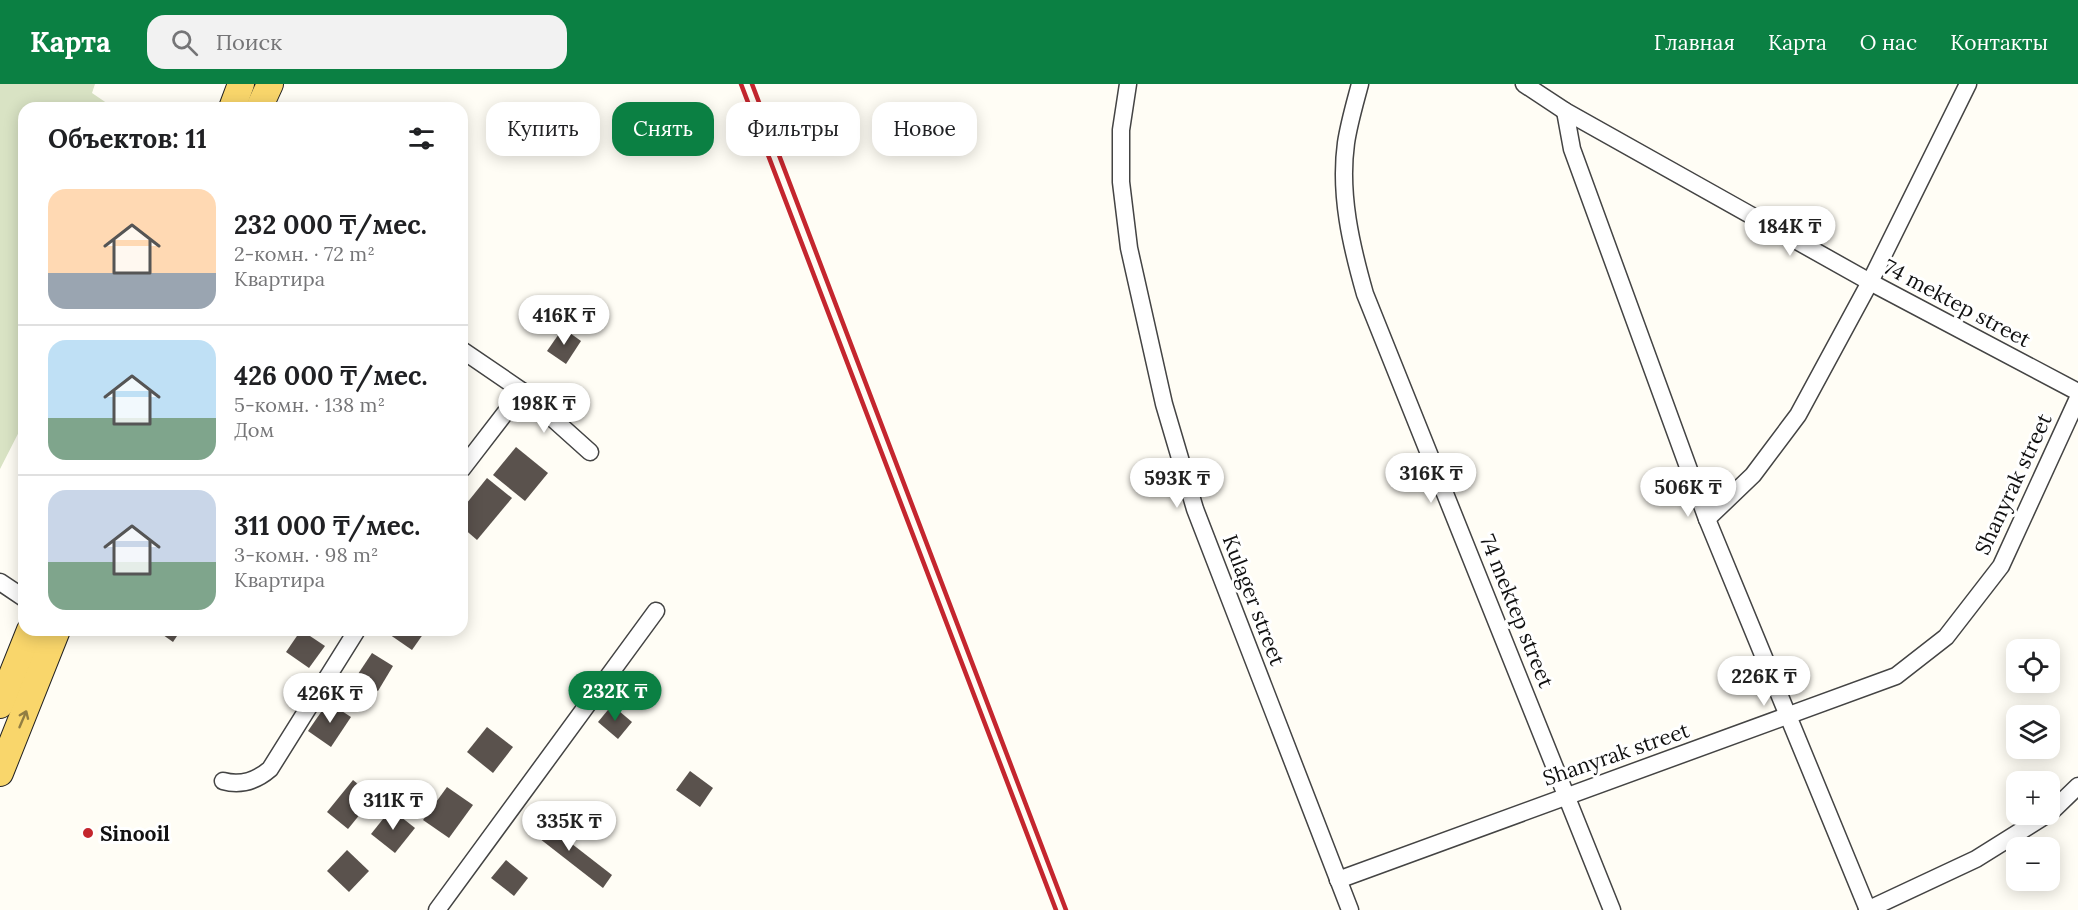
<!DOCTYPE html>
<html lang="ru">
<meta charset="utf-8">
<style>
:root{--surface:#fff;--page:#f2f2f2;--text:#202124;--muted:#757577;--line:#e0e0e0;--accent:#0b8043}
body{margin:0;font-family:Lora,serif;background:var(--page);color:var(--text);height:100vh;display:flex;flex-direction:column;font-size:22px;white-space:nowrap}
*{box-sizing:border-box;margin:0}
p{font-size:20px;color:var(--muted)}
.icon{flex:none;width:33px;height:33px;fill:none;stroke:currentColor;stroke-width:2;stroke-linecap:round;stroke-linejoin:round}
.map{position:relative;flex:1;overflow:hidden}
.details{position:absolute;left:18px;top:18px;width:450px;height:534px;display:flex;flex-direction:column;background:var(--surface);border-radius:18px;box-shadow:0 3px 15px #0003}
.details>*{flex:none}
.hud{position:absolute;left:486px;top:18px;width:570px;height:54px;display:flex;gap:12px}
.tools{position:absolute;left:2006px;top:555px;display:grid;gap:12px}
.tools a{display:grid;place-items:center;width:54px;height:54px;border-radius:12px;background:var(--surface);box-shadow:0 3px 15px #0003;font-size:30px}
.price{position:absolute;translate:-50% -51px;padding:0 14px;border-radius:21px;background:#fff;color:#222;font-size:20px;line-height:39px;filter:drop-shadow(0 2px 3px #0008)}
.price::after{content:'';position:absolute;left:50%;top:36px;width:18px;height:14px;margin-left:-9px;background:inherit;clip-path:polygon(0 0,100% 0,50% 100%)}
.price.current{background:var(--accent);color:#fff}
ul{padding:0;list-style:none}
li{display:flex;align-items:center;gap:18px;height:150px;padding:0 30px}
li+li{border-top:2px solid var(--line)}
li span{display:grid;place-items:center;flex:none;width:168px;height:120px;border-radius:18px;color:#555}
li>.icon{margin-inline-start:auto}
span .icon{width:72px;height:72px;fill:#fffc;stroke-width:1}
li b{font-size:26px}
h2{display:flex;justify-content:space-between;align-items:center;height:72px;padding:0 30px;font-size:26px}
.tag{padding:0 21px;border-radius:18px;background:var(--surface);box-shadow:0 3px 15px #0003;font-size:21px;line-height:54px}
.tag.current{background:var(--accent);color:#fff}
header{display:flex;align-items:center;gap:36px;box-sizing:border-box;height:84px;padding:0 30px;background:var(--accent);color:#fff}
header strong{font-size:28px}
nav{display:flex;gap:33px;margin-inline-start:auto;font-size:21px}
.search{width:420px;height:54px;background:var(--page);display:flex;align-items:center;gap:15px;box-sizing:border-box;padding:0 21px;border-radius:18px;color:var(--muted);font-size:22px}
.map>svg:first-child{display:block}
</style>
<header>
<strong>Карта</strong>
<div class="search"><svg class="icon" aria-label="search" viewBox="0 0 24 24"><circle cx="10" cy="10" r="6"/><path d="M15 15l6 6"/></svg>Поиск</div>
<nav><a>Главная</a><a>Карта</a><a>О нас</a><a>Контакты</a></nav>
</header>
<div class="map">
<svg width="2078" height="826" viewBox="0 0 2078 826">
<rect width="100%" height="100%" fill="#fffdf5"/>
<polygon fill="#d9e3c4" points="0,0 95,0 92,9 114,24 24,24 24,338 0,385"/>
<g fill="#5a524d">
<polygon points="563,244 581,257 566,280 547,267"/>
<polygon points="516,363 548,389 525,417 493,391"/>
<polygon points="487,394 512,414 477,456 462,443 462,425"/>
<polygon points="156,546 181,546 173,558"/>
<polygon points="301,546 325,562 309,584 286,568"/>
<polygon points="383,546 426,546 412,566"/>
<polygon points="372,569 393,582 378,607 356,593"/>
<polygon points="328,618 351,633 331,663 308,647"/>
<polygon points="612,621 632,638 618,655 598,638"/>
<polygon points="487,643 513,663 493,689 467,668"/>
<polygon points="690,687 713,704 700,723 676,706"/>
<polygon points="353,696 374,713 348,745 327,728"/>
<polygon points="447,703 473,721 449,754 423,736"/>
<polygon points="391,725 415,744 395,769 371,750"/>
<polygon points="536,732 612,791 603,804 526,744"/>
<polygon points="347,766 369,787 349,808 327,787"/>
<polygon points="506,776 528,794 514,812 491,794"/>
</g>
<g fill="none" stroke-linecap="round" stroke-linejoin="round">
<g stroke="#444" stroke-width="19">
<g id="minor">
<polyline points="1128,0 1121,46 1121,98 1129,164 1164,320 1195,425 1350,826"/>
<path d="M1360,0c-5,19 -11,39 -14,59 -7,51 5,102 19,151l247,616"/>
<polyline points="1524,0 1565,27 1870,198 2078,308"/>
<polyline points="1565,27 1572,65 1707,435 1868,826"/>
<polyline points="462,266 522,307 590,368"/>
<polyline points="462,385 522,307"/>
<polyline points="1707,435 1753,391 1798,331 1870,198 1968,0"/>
<polyline points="0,498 24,514"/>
<path d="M223,697c18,5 33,0 47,-12l87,-139"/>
<polyline points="2049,730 2078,702"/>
<polyline points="1338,796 1896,592 1946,553 2001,482 2078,314"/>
<polyline points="437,826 656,527"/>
<polyline points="1867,826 1976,775 2048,730"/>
</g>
</g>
<g stroke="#222" stroke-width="28">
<g id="primary">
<polyline points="232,24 241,0"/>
<polyline points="259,24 270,0"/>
<polyline points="0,621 30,546"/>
<polyline points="0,689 57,546"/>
</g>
</g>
<use href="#minor" stroke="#fff" stroke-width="16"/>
<use href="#primary" stroke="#f9d66b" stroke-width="26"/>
<g stroke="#c4262e" stroke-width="4.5">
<polyline points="741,0 1056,826"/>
<polyline points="752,0 1066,826"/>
</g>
</g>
<defs><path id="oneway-shaft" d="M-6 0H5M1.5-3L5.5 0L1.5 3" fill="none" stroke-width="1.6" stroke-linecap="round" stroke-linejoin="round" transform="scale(1.5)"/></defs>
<use stroke="#917d42" href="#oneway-shaft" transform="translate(23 635) rotate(-67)"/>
<circle fill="#c4262e" stroke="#fff" stroke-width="2" cx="88" cy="749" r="6"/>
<g text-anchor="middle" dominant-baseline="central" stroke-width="6" stroke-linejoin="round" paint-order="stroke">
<g font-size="21" fill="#111" stroke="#fff">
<text transform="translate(1957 219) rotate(28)">74 mektep street</text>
<text transform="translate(2013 400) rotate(-65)">Shanyrak street</text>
<text transform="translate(1254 516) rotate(69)">Kulager street</text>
<text transform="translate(1517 527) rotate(68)">74 mektep street</text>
<text transform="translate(1616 670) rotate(-19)">Shanyrak street</text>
</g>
<g font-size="21" font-weight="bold" fill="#111" stroke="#fff" text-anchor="start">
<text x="100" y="749">Sinooil</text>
</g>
</g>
</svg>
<div class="tools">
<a><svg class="icon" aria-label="locate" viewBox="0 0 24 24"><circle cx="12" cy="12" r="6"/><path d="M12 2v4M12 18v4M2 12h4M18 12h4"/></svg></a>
<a><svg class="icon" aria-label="layers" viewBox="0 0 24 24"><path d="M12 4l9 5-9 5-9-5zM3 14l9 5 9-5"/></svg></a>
<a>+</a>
<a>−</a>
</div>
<b class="price" style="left:1790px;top:173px">184K ₸</b>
<b class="price" style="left:564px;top:262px">416K ₸</b>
<b class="price" style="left:544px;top:350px">198K ₸</b>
<b class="price" style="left:1431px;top:420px">316K ₸</b>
<b class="price" style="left:1177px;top:425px">593K ₸</b>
<b class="price" style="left:1688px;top:434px">506K ₸</b>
<b class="price" style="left:1764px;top:623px">226K ₸</b>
<b class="price current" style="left:615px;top:638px">232K ₸</b>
<b class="price" style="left:330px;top:640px">426K ₸</b>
<b class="price" style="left:393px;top:747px">311K ₸</b>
<b class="price" style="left:569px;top:768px">335K ₸</b>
<div class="hud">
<a class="tag">Купить</a>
<a class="tag current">Снять</a>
<a class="tag">Фильтры</a>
<a class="tag">Новое</a>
</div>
<section class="details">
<h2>Объектов: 11<svg class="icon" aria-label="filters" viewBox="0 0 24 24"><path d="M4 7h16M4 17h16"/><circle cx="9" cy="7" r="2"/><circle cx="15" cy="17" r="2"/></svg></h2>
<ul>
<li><span style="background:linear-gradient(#ffd9b3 70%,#9aa5b1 0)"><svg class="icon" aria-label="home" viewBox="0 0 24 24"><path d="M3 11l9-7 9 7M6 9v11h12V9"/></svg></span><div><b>232 000 ₸/мес.</b><p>2-комн. · 72 m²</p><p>Квартира</p></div></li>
<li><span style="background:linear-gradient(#bfe0f5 65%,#7fa58c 0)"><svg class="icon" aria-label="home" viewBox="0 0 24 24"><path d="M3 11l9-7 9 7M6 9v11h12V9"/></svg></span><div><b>426 000 ₸/мес.</b><p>5-комн. · 138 m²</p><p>Дом</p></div></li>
<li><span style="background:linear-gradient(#c9d6e8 60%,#7fa58c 0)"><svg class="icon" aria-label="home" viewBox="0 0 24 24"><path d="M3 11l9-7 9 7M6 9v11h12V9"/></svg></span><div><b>311 000 ₸/мес.</b><p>3-комн. · 98 m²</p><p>Квартира</p></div></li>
</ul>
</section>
</div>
